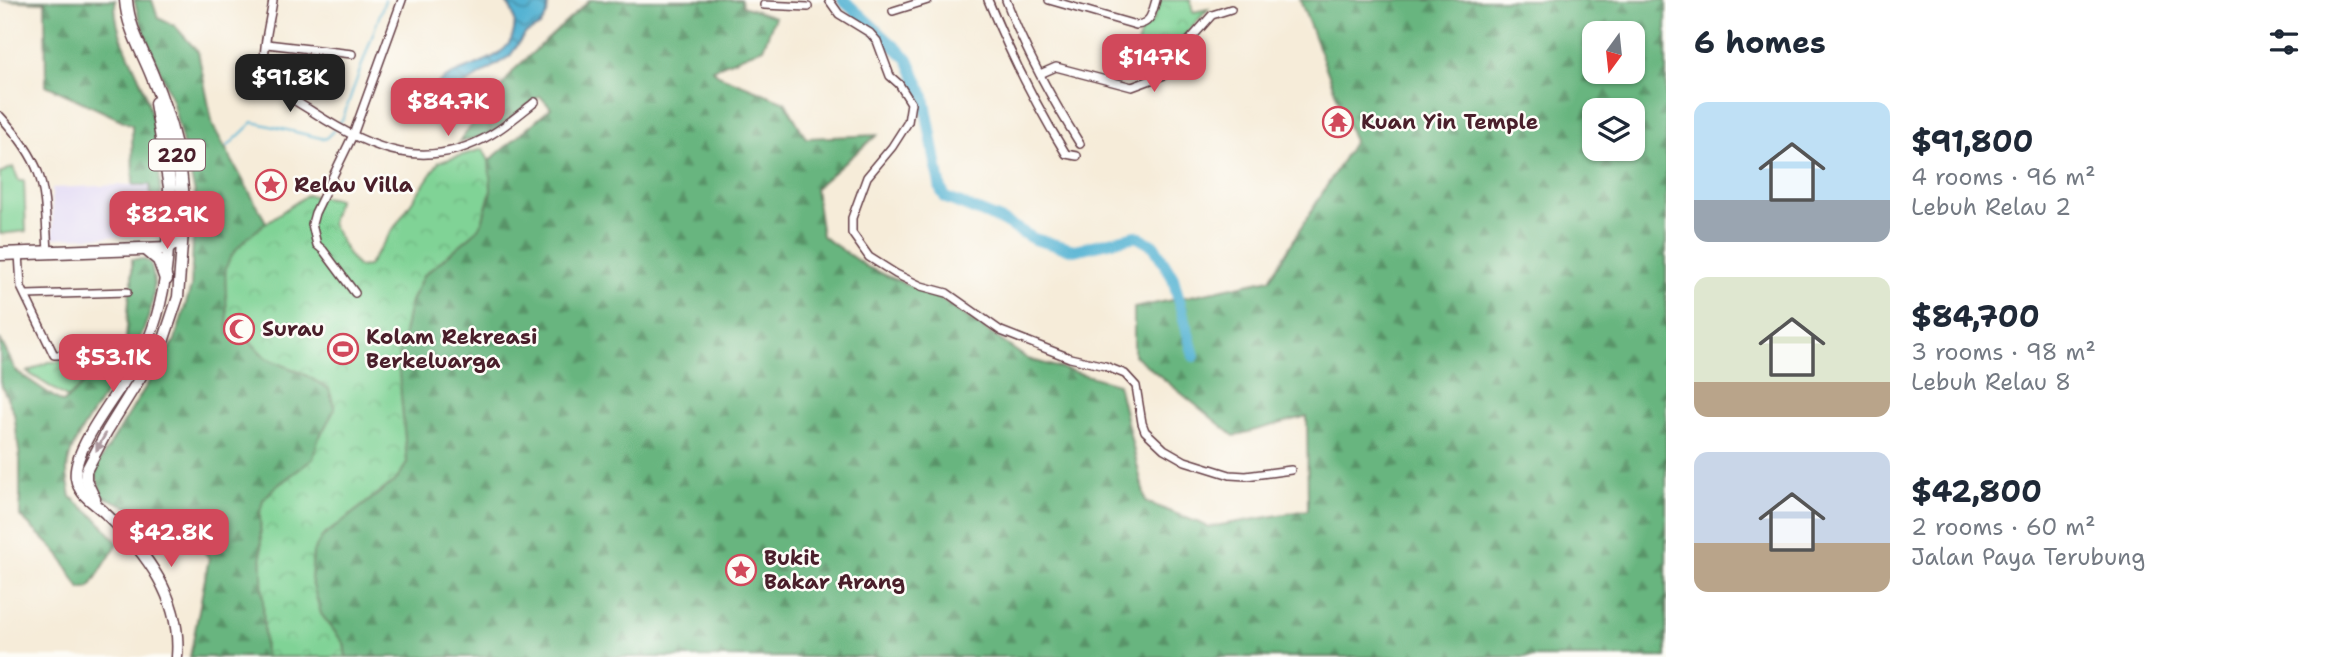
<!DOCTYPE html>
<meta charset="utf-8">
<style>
:root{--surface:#fff;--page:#f2f2f3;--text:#1f2937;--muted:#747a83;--accent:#d1495b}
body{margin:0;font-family:"Shantell Sans",sans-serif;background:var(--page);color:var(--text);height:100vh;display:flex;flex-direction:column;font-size:26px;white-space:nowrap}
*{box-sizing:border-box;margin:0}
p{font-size:23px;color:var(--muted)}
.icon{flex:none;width:38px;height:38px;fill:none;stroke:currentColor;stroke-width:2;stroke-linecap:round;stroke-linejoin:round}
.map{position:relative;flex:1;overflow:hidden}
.details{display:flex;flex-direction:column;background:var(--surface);width:665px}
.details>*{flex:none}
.needle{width:46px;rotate:195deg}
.buttons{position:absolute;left:1582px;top:21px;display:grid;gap:14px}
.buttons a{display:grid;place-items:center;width:63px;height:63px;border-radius:14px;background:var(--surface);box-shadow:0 2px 5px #0004;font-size:35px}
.price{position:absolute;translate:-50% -60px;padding:0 16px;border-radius:14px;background:var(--accent);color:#fff;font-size:23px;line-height:46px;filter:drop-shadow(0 2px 4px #0008)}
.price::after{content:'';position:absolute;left:50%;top:42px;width:21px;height:16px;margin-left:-10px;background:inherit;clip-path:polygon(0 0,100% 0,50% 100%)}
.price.on{background:#222;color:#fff}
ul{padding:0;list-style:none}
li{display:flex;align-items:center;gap:21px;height:175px;padding:0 28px}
li span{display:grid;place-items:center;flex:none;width:196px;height:140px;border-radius:14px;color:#555}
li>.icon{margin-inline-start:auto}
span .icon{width:84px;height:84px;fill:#fffc;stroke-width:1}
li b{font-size:30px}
h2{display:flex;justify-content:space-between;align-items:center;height:84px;padding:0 28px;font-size:30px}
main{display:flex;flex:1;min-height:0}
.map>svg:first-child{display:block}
</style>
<main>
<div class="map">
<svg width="1666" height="657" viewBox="0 0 1666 657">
<defs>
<pattern id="forest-firs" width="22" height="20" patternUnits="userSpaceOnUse" patternTransform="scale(1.75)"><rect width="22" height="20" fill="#68b57f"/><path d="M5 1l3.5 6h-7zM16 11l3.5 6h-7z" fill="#589368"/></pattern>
<pattern id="park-crowns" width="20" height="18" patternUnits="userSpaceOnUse" patternTransform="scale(1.75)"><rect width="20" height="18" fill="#80d396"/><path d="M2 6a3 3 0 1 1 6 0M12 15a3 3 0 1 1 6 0" fill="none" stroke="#70b581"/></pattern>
<pattern id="water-waves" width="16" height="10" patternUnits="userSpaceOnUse" patternTransform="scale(1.75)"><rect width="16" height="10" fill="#55b3d3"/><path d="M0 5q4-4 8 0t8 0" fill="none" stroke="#4891ab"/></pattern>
</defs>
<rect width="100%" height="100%" fill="#fdfcf7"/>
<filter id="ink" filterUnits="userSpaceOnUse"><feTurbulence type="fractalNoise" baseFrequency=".0143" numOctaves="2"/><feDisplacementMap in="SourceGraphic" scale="14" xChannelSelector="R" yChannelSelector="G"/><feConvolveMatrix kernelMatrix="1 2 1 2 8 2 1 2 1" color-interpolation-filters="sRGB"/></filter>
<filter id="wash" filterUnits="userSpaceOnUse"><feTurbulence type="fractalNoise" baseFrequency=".00686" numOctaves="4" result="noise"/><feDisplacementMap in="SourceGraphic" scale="28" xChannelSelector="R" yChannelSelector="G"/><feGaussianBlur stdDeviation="1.57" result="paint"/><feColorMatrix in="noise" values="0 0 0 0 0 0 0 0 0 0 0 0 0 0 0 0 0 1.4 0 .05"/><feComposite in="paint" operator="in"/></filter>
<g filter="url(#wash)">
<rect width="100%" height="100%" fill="#f6ecd9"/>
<polygon fill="#dfd5f5" points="150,184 151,218 139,236 53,238 52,188"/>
<g fill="url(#forest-firs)" stroke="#596a55" stroke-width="2" fill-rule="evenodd">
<path d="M0,0h115c-1,40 23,65 33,102 10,35 12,78 14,114l-11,2 -1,-33h-17l-1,-60 -86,-40 -1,-83z"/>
<polygon points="134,0 152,0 158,18 175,26 198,52 213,126 266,222 234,253 228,301 228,334 247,338 266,358 302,373 329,389 335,409 318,440 313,459 273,489 260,513 265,657 190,657 209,558 188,531 102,496 96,475 98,464 175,340 191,287 195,193 172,100 141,24"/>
<path d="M590,0h151l1,6 33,11 -12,31 -51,21 6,6 67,27 21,36 71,-3 -62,53 7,48 45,31 75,33 86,59 90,25 28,118 63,25 99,-17 -1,-94 -73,20 -100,-81v-47l136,-29 84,-138 -54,-141h366v657h-1320l-2,-13 -23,-30 -10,-35 2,-27 9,-15 75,-58 10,-16 -9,-100 12,-60 13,-27 50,-42 9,-12 9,-31 -2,-30 62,-53 -11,-12 -52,39 -29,7 56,-73zM1594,33h39v39h-39zM1594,110h39v39h-39z"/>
<path d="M132,259h11l7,3c19,53 -34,113 -60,155 -10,16 -22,34 -23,54 0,8 3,18 4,26l27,23 20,23 -28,44 -10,2 -21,-35 -39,-38v-57l-6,-46 -14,-31v-43l16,32 47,32 32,-30 14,-8 17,-26 4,-52 2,-1z"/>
</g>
<g fill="url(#park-crowns)" stroke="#657960" stroke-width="2">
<polygon points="1160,0 1190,0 1193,12 1208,9 1184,36 1164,70 1131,81 1136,60 1134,55 1142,29 1153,21"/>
<path d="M483,149l6,12 2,29 -9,32 -9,12 -50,42 -13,27 -12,60 9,100 -10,16 -75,58 -9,15 -2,27 10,35 23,30 2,13h-81l-5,-144 3,-13 10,-11 40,-30 5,-19 17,-31 -6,-20 -27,-16 -36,-15 -19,-20 -19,-4c0,-14 -4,-56 -2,-66 7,-28 59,-57 81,-73l31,4 -7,24 18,33 9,11 10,-1 71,-104z"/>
<polygon points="80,361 95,373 68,398 27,372 48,362"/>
</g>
<polygon fill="#80d396" stroke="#657960" stroke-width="2" points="13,167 19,181 24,181 26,231 0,234 0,173"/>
<path fill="url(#water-waves)" stroke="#50697f" stroke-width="2" d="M504,0h42l2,5 -1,10 -7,11 -15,8 -15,22 -62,39 -16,-1c6,-30 77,-24 82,-64 2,-13 -1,-20 -10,-30z"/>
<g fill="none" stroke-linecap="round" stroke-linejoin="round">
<g stroke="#55b3d3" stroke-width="2">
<polyline points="338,125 343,118 385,0"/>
<polyline points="227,147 253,122 325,139 335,129"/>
</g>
<polyline stroke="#55b3d3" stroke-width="12" points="843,0 908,59 924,97 941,190 946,198 1003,221 1034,239 1074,250 1136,236 1154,246 1173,278 1194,356"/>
</g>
</g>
<g filter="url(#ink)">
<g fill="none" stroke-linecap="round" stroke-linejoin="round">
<g stroke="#643e45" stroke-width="10">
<g id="minor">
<path d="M273,0c-2,17 -11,48 -8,64 5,24 29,36 48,48 58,38 114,61 179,22 15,-9 29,-21 43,-32"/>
<polyline points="829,0 839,14 870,33 877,41 890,76 899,84 911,103 908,122 892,147 867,177 852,218 852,233 869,257 896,274 921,286 947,293 1001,331 1070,358 1105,366 1125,374 1136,386 1142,423 1145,431 1164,449 1185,461 1230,475 1246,476 1291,470"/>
<path d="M988,0c22,54 47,104 78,154l11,2"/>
<path d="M1006,0c19,51 45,98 74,144"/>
<path d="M1049,0l87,25c15,-1 16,-12 20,-25"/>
<polyline points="764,5 808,7"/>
<polyline points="893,11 928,0"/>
<polyline points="267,44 352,54"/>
<polyline points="1040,74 1056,67 1132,87 1167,74 1188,42 1212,15 1231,9"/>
<path d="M0,116c47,51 44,70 48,136"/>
<polyline points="19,253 21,287 54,355 112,354"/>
<polyline points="355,293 323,250 317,245 312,224 315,213 353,135 402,0"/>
<polyline points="26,295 127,292"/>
</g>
</g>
<g stroke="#643e45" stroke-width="13">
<g id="secondary">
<path d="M168,248c-2,36 -9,71 -25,104 -15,29 -72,95 -67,126 3,18 18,24 30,36 40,38 76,85 71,143"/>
<polyline points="95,499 86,480 86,471 107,431 164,339 178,297 183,231"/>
</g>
</g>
<g stroke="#643e45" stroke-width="15">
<g id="primary">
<path d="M126,0c2,28 16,50 26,75 17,41 30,87 31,131 0,17 2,31 -15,42"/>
<polyline points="156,103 170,187 168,248"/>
<polyline points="146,249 159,260 166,279"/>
<polyline points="0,254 168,248"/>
</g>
</g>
<use href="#minor" stroke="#fff" stroke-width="7"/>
<use href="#secondary" stroke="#fff" stroke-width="10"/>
<use href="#primary" stroke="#fff" stroke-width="12"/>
</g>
<defs><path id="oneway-solid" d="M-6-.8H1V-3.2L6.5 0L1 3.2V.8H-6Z" transform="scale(1.75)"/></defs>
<use fill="#ae9aa0" href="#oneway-solid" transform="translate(101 442) rotate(119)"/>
</g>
<defs>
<g id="temple-ring" transform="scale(1.575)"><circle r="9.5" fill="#fdfcf7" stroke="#d1495b" stroke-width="1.5"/><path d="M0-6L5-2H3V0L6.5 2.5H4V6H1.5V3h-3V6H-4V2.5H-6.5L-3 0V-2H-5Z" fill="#d1495b"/></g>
<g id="sight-ring" transform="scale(1.575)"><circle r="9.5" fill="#fdfcf7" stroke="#d1495b" stroke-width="1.5"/><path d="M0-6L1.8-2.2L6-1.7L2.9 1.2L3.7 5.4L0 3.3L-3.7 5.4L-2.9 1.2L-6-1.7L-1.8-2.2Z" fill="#d1495b"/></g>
<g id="mosque-ring" transform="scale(1.575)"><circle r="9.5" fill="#fdfcf7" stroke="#d1495b" stroke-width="1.5"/><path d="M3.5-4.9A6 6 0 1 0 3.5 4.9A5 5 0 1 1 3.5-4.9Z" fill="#d1495b"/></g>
<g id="stadium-ring" transform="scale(1.575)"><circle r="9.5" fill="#fdfcf7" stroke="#d1495b" stroke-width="1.5"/><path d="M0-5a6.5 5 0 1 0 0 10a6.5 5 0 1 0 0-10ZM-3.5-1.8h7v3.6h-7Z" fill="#d1495b"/></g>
</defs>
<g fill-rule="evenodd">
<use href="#temple-ring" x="1338" y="122"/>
<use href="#sight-ring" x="271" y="185"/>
<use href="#mosque-ring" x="239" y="329"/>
<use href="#stadium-ring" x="343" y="349"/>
<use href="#sight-ring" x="741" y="570"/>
</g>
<g text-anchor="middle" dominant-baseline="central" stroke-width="5" stroke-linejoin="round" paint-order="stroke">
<rect fill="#fdfcf7" stroke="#806168" stroke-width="2" x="149" y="139.5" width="56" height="31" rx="5"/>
<g font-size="19" font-weight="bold" fill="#4a1f2b">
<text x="177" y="155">220</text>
</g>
<g font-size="21" font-weight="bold" fill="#4a1f2b" stroke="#fdfcf7" text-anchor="start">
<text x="1361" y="122">Kuan Yin Temple</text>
<text x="294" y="185">Relau Villa</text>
<text x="262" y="329">Surau</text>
<text x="366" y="337">Kolam Rekreasi<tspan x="366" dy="24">Berkeluarga</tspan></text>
<text x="764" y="558">Bukit<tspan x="764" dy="24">Bakar Arang</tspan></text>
</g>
</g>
</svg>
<div class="buttons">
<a><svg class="needle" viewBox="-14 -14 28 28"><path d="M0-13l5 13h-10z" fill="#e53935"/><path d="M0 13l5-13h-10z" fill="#747a83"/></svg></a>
<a><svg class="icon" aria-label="layers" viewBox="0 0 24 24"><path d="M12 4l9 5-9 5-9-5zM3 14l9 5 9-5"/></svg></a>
</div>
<b class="price" style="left:1154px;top:94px">$147K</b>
<b class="price on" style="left:290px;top:114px">$91.8K</b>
<b class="price" style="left:448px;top:138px">$84.7K</b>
<b class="price" style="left:167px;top:251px">$82.9K</b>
<b class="price" style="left:113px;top:394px">$53.1K</b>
<b class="price" style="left:171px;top:569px">$42.8K</b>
</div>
<section class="details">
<h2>6 homes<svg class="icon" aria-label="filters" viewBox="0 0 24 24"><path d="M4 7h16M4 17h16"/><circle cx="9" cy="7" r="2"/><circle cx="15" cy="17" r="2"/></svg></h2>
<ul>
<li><span style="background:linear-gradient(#bfe0f5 70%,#9aa5b1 0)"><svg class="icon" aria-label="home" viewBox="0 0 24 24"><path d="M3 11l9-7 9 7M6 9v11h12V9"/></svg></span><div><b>$91,800</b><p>4 rooms · 96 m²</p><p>Lebuh Relau 2</p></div></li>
<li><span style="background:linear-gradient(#dfe7d0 75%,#b9a48a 0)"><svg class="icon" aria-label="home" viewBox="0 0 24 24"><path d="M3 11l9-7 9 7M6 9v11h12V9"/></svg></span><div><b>$84,700</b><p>3 rooms · 98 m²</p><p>Lebuh Relau 8</p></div></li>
<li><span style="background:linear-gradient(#c9d6e8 65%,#b9a48a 0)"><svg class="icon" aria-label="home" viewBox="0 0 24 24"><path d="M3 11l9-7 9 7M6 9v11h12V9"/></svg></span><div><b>$42,800</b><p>2 rooms · 60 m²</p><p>Jalan Paya Terubung</p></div></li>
</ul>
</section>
</main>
